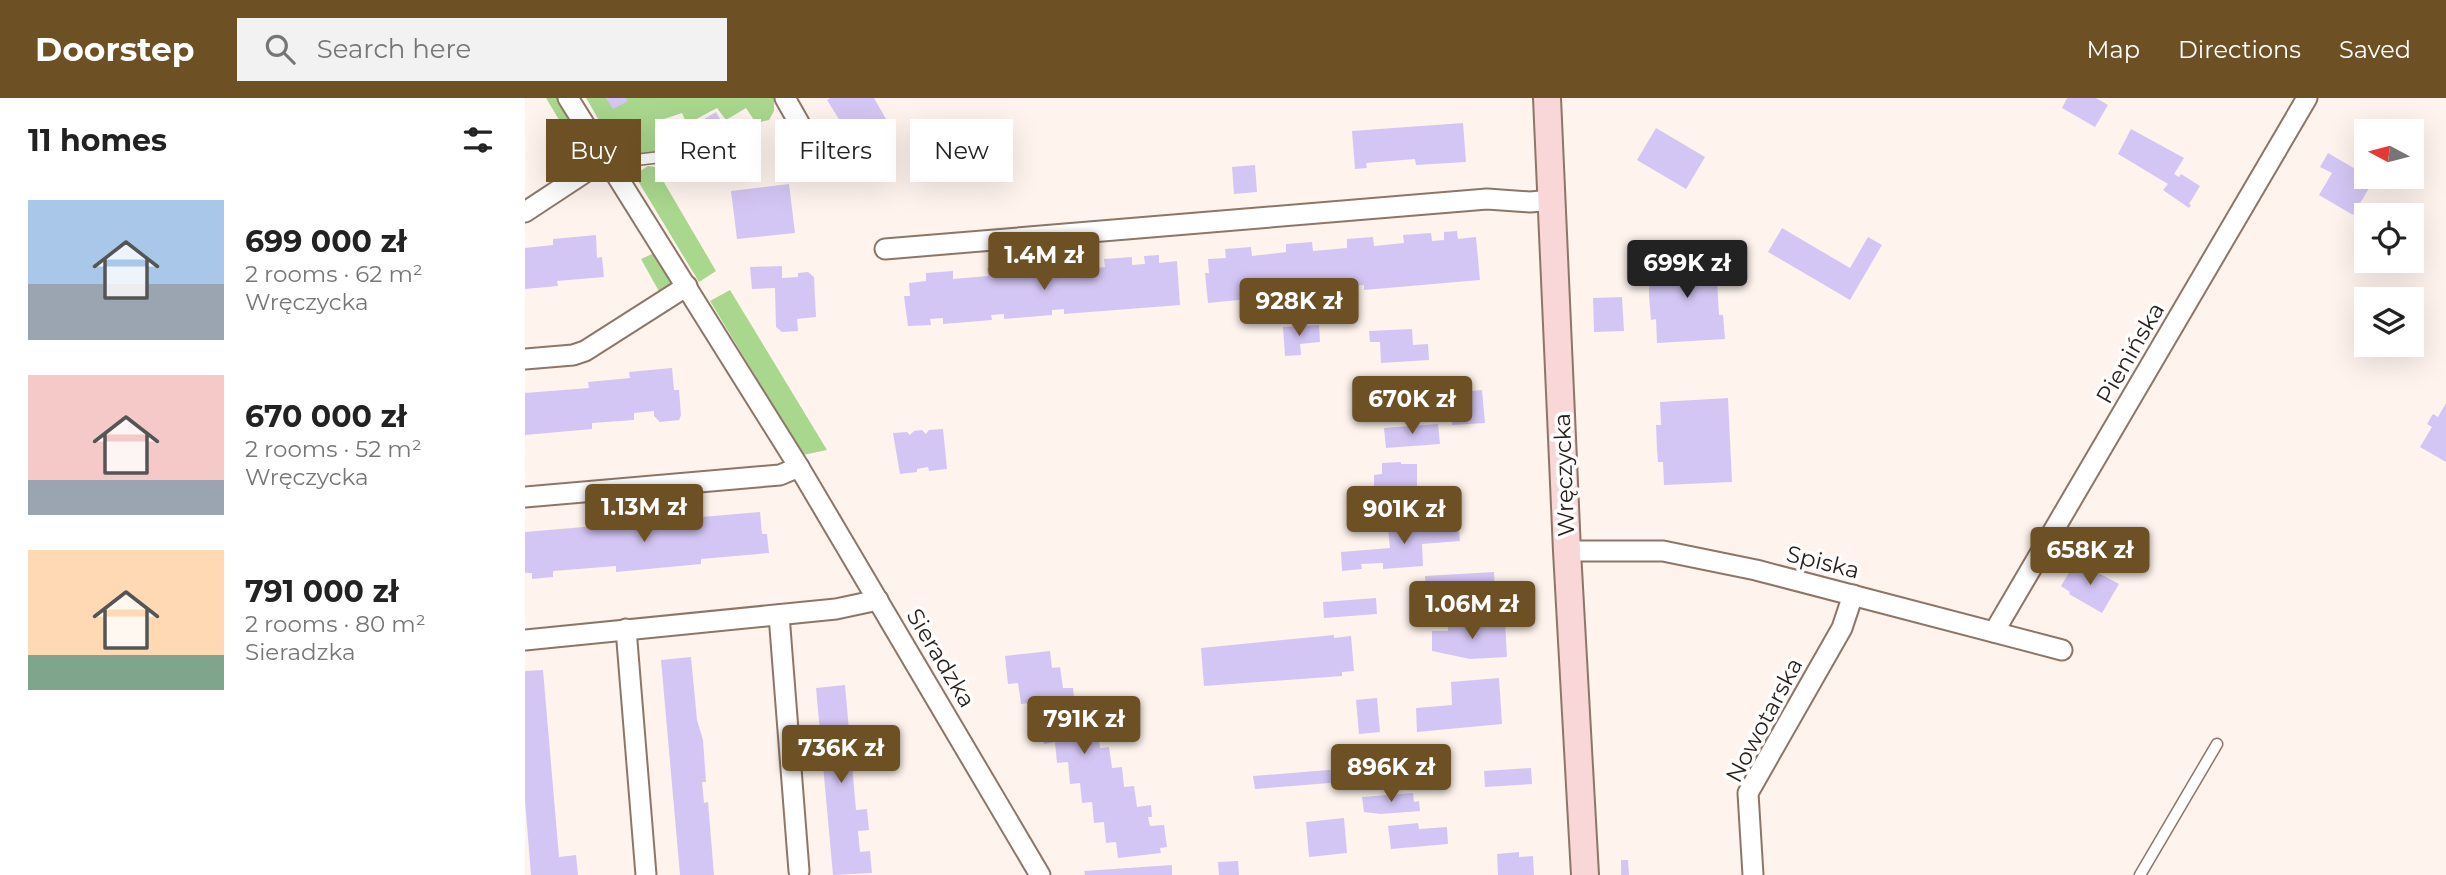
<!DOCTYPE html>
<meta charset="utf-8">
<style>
:root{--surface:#fff;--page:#f2f2f2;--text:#222;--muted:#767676;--accent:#6d5023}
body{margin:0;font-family:Montserrat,sans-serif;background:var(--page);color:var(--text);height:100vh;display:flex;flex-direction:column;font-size:26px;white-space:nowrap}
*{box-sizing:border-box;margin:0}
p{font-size:23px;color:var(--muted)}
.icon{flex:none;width:38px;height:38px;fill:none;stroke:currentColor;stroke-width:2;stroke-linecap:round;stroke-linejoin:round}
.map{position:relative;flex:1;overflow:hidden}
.drawer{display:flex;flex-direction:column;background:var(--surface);width:525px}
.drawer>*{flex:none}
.banner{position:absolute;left:21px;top:21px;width:665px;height:63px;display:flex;gap:14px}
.needle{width:46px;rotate:277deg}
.controls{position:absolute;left:1829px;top:21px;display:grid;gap:14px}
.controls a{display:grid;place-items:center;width:70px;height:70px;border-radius:0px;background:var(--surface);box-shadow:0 7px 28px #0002;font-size:35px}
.price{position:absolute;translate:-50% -60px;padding:0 16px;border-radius:7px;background:var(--accent);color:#fff;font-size:23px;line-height:46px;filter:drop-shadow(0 2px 4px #0008)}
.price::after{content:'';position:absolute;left:50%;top:42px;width:21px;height:16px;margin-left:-10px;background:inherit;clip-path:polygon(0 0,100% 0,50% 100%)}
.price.current{background:#222;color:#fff}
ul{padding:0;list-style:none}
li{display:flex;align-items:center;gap:21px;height:175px;padding:0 28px}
li span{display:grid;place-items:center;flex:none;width:196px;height:140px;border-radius:0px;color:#555}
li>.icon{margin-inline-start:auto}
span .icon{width:84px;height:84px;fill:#fffc;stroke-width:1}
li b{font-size:30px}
h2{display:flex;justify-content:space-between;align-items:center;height:84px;padding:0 28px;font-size:30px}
.tag{padding:0 24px;border-radius:0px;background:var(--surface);box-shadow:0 7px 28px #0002;font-size:24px;line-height:63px}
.tag.current{background:var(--accent);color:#fff}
header{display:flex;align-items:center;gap:42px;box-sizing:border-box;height:98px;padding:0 35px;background:var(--accent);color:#fff}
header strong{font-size:33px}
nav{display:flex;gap:38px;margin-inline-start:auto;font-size:24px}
.search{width:490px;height:63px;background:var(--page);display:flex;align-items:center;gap:18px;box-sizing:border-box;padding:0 24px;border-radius:0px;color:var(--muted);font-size:26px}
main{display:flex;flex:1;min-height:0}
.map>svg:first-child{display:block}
</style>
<header>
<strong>Doorstep</strong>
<div class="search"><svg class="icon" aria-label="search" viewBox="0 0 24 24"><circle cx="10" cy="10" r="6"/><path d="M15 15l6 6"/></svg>Search here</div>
<nav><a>Map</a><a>Directions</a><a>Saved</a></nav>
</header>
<main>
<section class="drawer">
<h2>11 homes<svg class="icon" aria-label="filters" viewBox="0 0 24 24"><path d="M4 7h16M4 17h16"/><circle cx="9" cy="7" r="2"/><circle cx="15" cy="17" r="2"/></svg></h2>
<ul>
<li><span style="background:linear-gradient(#a9c7e8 60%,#9aa5b1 0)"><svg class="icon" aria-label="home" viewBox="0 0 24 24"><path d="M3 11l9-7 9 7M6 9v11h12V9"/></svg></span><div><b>699 000 zł</b><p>2 rooms · 62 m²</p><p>Wręczycka</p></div></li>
<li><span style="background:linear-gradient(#f6c9c9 75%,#9aa5b1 0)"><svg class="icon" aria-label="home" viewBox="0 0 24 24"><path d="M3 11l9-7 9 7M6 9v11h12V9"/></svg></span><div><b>670 000 zł</b><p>2 rooms · 52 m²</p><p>Wręczycka</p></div></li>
<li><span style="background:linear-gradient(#ffd9b3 75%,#7fa58c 0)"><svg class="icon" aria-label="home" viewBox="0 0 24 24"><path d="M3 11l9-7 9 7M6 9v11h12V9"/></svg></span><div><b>791 000 zł</b><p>2 rooms · 80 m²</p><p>Sieradzka</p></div></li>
</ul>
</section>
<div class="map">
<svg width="1921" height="777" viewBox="0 0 1921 777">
<rect width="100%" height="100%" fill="#fef3ed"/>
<g fill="#a9d78e">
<polygon points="21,0 37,0 67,49 64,62 60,65"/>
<path d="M61,0h188v13l-5,9 -13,3 -10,-15 -20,12 -9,-12 -30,16 -5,-11 -24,8 9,31c-56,8 -55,-12 -81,-54z"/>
<polygon points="123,68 130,69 191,173 174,184 113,83 114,74"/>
<path d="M127,156c10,4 20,22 19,33l-10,8 -20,-36z"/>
<polygon points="205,192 302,352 278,357 185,203"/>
</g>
<g fill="#d4c6f4">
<polygon points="81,0 101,0 103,3 88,11"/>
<polygon points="305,0 349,0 361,21 353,26 360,38 334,53 302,2"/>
<polygon points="1542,0 1571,0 1583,7 1570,29 1537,10"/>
<polygon points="191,14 201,31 184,41 174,24"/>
<polygon points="158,21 165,42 142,50 135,29"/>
<polygon points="938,25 941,64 891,67 890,61 841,65 842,70 830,71 827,33"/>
<polygon points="1131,30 1180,59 1161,91 1112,62"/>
<polygon points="1606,31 1659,60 1649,76 1654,79 1656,76 1675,88 1664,106 1666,107 1664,110 1638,92 1643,86 1593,56"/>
<polygon points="1803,55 1849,82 1828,117 1794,97 1807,75 1795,69"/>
<polygon points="730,67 732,94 709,96 707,69"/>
<polygon points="264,86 270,135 212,141 206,93"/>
<polygon points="1257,130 1325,170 1343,139 1357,147 1325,202 1243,154"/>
<polygon points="932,133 933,141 951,139 955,182 839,192 839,187 826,188 827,193 779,197 778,192 766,193 766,197 683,205 680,175 684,175 683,161 701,160 700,151 726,149 727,158 761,154 761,146 787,144 788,153 822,150 822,141 848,139 849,148 879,145 878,137 906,135 907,143 919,142 919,134"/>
<polygon points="71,137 72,160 77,159 79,179 32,183 33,188 0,191 0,150 28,147 28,141"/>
<polygon points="634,157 634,165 652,163 655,207 539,216 539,211 527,212 527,217 479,221 479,216 466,217 467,222 418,226 418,220 405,221 406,227 383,228 379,198 385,198 384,185 401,183 401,175 428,173 428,181 463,178 462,170 488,168 489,176 523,173 522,165 550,163 551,172 580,169 579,161 607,159 607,167 620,166 619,158"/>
<polygon points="1195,159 1197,183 1192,183 1194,217 1198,217 1200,241 1132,245 1131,221 1126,222 1124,198 1124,186 1129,185 1128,162"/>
<polygon points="257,168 257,180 273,179 273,175 283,174 289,179 291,219 272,221 273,233 257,234 251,229 250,190 227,191 225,169"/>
<polygon points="1097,199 1099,233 1069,234 1068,200"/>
<polygon points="794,227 795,244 775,246 776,257 760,258 758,229"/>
<polygon points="887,231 888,247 903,246 904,262 856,265 855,244 845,244 844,233"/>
<polygon points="147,270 149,292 154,292 156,317 154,322 135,324 129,318 129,313 109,315 109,322 67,325 67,331 0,337 0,295 64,290 63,284 105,280 104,274"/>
<polygon points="945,286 946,293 957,292 960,325 927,327 925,294 933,294 932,287"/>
<polygon points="1203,300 1207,384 1139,387 1138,364 1133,364 1132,351 1131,327 1136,327 1135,304"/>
<polygon points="1921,305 1921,364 1895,349 1907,329 1902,326 1908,316 1913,319"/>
<polygon points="913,326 915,346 861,350 859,330"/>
<polygon points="418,331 422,371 404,373 403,369 392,371 392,374 375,376 368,335 382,334 385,337 389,333 397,332 401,336 404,332"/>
<polygon points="876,364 876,366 892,366 892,402 858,405 858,390 849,391 849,377 857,376 857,365"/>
<polygon points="235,414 237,436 242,436 244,455 176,461 176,466 91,474 91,468 28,473 28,479 7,481 7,475 0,475 0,434"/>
<polygon points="933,421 935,443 897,446 898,468 858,471 858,465 836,466 837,471 817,473 816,454 865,450 863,431 893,429 893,424"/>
<polygon points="1551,463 1594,486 1577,515 1544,496 1545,494 1536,488"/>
<polygon points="969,474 970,495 953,496 953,499 940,500 940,496 901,499 900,478"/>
<polygon points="851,500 852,516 799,520 798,504"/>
<polygon points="980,524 982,559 945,561 907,553 907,533 923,533 923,528 945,529 945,525"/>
<polygon points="809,537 809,540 826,538 829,573 817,574 817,578 679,588 676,550"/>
<polygon points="525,553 527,570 535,569 538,590 548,590 550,610 560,609 563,629 572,628 575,650 584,649 587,670 597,669 599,689 609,688 612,709 626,707 627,719 623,719 625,728 639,727 642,749 635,750 636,755 593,760 591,744 581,745 579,724 569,725 567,704 557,705 555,685 545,686 543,664 532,665 530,644 519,646 517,625 507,626 505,605 496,606 493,585 483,586 480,558"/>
<polygon points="166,559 172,622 178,642 181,684 177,684 179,705 183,704 189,777 155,777 136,562"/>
<polygon points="18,572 34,759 51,757 53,777 6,777 0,702 0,573"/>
<polygon points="974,580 977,626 892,634 891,610 927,607 926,584"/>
<polygon points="320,587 331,712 342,711 344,732 333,733 335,754 345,753 347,775 308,777 291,590"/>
<polygon points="852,600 855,634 834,636 831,602"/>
<polygon points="1006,670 1007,686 960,689 959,673"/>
<polygon points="816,671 817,684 730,691 728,678"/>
<polygon points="888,695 889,704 894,703 895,713 856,716 839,714 837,699"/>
<polygon points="819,720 822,755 784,759 781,724"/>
<polygon points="893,725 894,731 922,729 923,746 866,751 863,728"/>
<polygon points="994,754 994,759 1008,758 1009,777 973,777 972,756"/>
<polygon points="1096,762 1103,762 1104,777 1096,777"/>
<polygon points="713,763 714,777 694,777 693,764"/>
<polygon points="647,767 647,777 560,777 559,773"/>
</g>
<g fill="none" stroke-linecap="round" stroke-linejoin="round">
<g stroke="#8d7667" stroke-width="13">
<g id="lane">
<polyline points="85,65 153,57 225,42"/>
<polyline points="1615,777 1692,646"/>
</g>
</g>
<g stroke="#8d7667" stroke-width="23">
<g id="street">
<polyline points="43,0 274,369 515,777"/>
<polyline points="260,0 290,53"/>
<polyline points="0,114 82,60"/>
<polyline points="360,151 962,101 1005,104 1028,102"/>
<polyline points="0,261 48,257 60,253 162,188"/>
<polyline points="0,399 255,377 274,369"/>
<polyline points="1042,453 1138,453 1231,472 1537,552"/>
<polyline points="254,517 274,773"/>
<polyline points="101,531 121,777"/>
<polyline points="1469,534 1782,0"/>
<polyline points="0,542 311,511 353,502"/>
<polyline points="1228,777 1223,695 1317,530 1328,497"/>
</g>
</g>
<g stroke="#8d7667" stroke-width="30">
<polyline id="secondary" points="1022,0 1042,453 1060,777"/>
</g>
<use href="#lane" stroke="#fff" stroke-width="10"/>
<use href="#street" stroke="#fff" stroke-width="19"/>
<use href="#secondary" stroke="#f9d7d9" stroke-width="26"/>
</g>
<g text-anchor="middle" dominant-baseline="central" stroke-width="7" stroke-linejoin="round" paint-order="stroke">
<g font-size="23" fill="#271e18" stroke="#fff">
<text transform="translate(1605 255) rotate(-60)">Pienińska</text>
<text transform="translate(1039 377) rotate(-92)">Wręczycka</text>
<text transform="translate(1298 464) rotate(14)">Spiska</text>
<text transform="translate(416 560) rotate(59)">Sieradzka</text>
<text transform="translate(1239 622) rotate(-62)">Nowotarska</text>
</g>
</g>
</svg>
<div class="controls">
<a><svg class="needle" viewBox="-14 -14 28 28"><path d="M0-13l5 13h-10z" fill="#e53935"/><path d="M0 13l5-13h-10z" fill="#767676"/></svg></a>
<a><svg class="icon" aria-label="locate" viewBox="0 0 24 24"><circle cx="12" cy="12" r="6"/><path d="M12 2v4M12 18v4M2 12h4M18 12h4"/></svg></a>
<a><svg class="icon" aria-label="layers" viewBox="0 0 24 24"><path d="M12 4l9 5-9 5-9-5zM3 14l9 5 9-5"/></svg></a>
</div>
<b class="price" style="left:519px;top:194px">1.4M zł</b>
<b class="price current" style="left:1162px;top:202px">699K zł</b>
<b class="price" style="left:774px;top:240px">928K zł</b>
<b class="price" style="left:887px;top:338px">670K zł</b>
<b class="price" style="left:119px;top:446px">1.13M zł</b>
<b class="price" style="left:879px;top:448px">901K zł</b>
<b class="price" style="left:1565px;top:489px">658K zł</b>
<b class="price" style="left:947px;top:543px">1.06M zł</b>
<b class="price" style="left:559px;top:658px">791K zł</b>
<b class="price" style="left:316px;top:687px">736K zł</b>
<b class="price" style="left:866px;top:706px">896K zł</b>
<div class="banner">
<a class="tag current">Buy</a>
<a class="tag">Rent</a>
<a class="tag">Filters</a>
<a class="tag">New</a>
</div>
</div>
</main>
